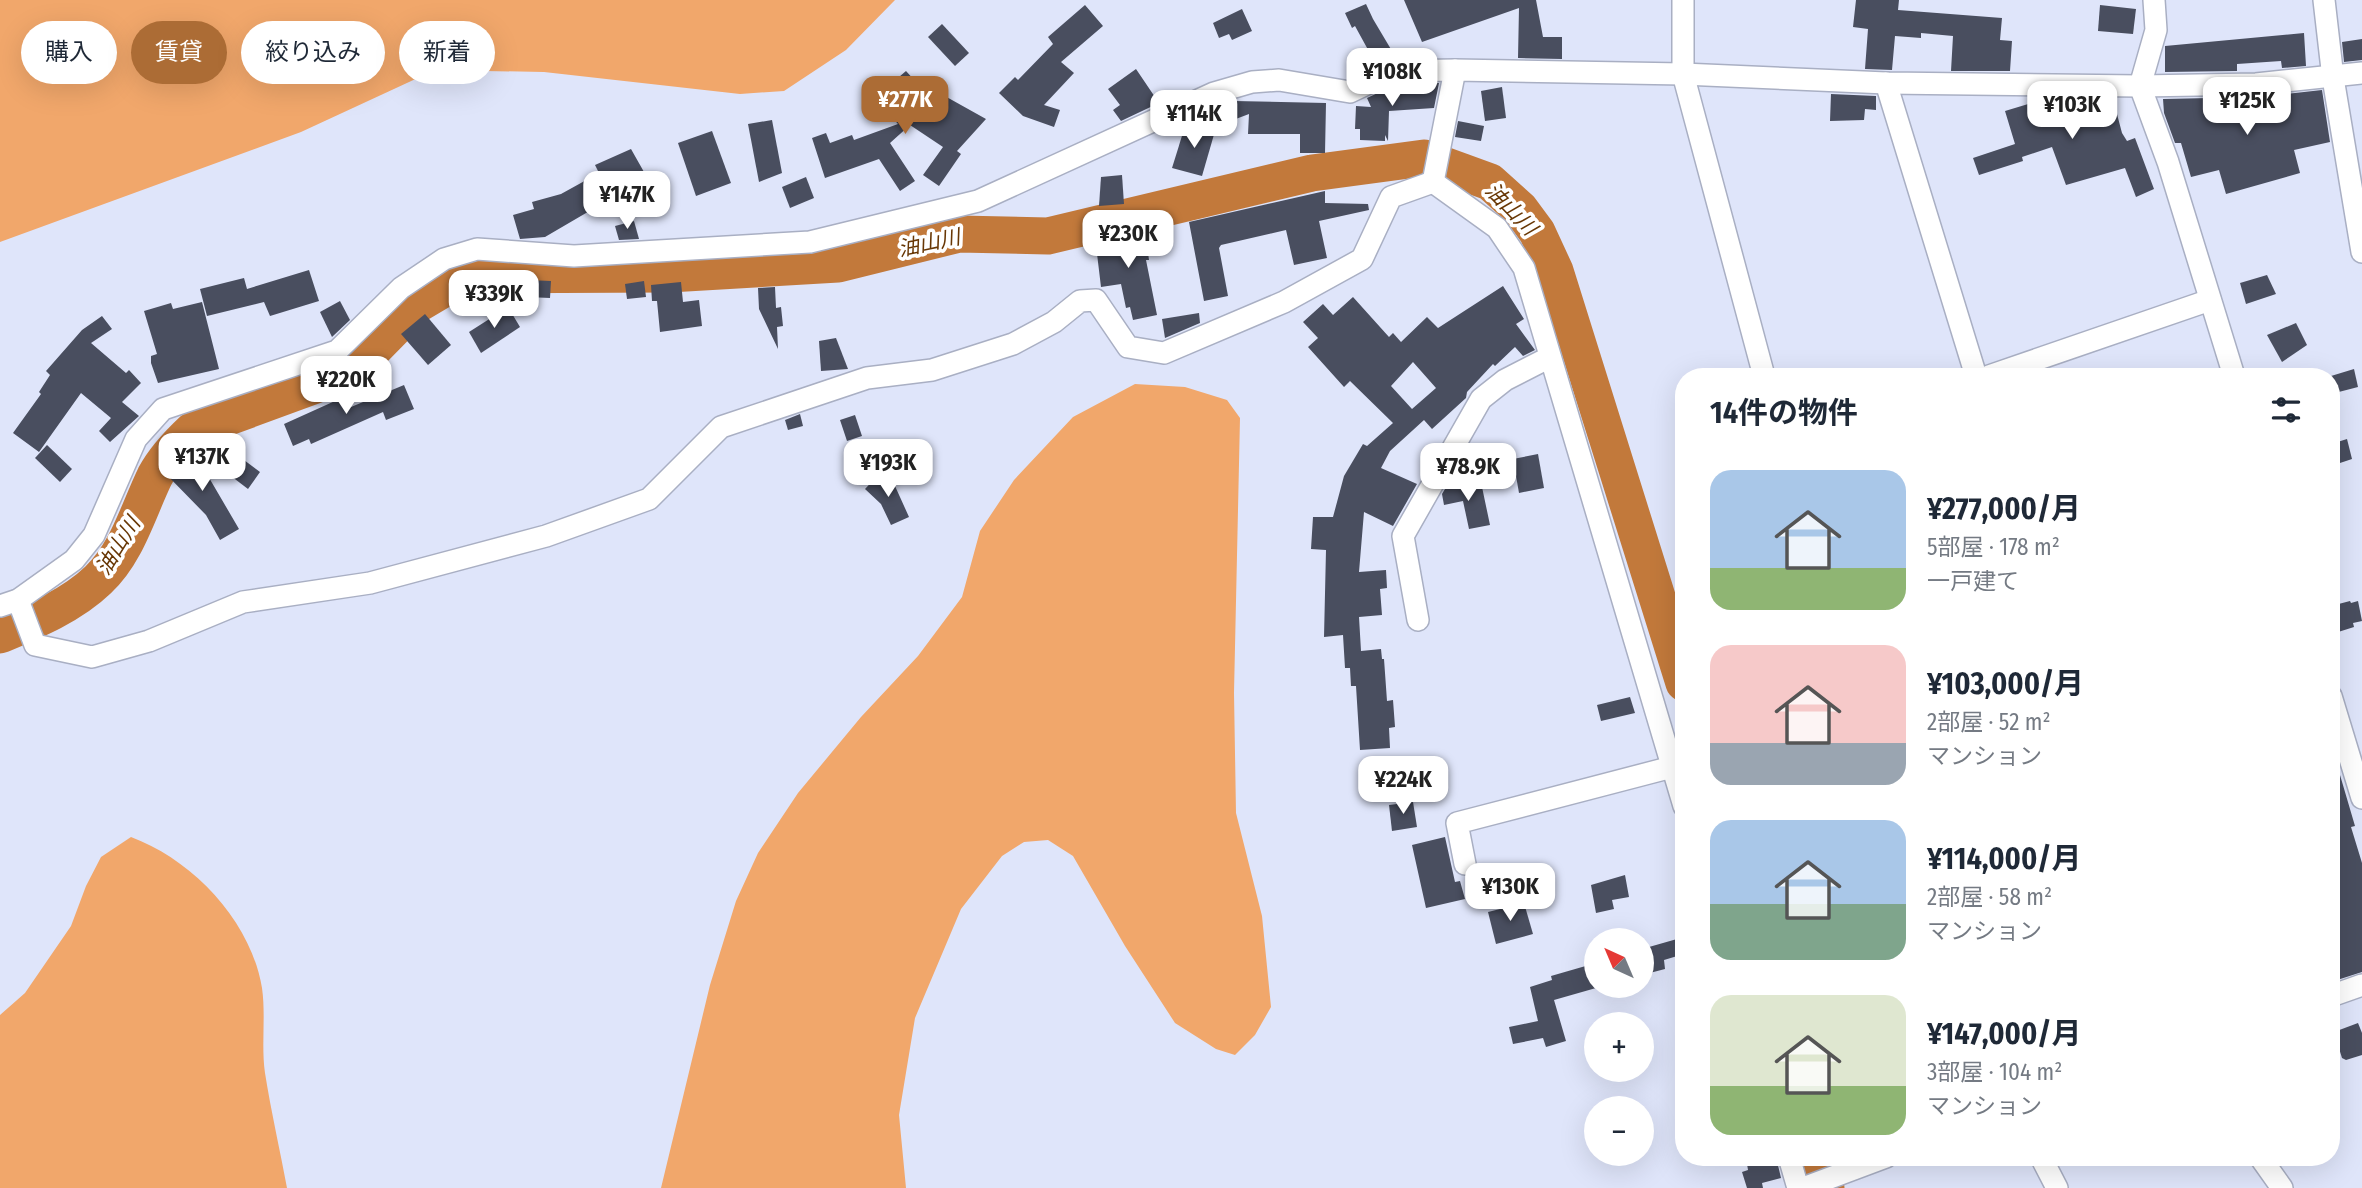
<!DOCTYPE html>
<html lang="ja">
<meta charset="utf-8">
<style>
:root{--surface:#fff;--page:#f6f6f7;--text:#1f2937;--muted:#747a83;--accent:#ac6c35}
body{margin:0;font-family:"Fira Sans Condensed","Noto Sans JP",sans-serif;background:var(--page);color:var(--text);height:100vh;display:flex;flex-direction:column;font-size:26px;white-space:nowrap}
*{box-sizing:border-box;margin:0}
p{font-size:23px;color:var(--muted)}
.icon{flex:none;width:38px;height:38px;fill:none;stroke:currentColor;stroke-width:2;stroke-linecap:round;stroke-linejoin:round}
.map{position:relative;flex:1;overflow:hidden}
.sheet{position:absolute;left:1675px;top:368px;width:665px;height:798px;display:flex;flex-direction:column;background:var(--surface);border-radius:28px;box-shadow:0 7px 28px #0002}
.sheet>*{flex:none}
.hud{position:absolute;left:21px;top:21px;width:665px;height:63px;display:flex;gap:14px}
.needle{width:46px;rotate:316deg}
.tools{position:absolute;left:1584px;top:928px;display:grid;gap:14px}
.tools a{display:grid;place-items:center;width:70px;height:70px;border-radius:50%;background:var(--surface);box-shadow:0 7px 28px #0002;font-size:35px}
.price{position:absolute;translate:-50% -60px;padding:0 16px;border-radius:14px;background:#fff;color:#222;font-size:23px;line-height:46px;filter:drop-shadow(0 2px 4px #0008)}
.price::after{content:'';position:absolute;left:50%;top:42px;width:21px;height:16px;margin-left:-10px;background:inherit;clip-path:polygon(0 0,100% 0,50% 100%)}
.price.selected{background:var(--accent);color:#fff}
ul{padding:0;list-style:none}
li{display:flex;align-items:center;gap:21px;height:175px;padding:0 35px}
li span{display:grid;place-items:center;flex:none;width:196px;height:140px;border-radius:21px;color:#555}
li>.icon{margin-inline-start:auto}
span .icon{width:84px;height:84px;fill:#fffc;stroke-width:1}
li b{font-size:30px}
h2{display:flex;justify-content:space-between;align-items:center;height:84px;padding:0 35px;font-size:30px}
.tag{padding:0 24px;border-radius:32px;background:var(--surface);box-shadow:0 7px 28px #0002;font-size:24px;line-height:63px}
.tag.selected{background:var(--accent);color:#fff}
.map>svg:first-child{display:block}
</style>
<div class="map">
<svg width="2362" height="1188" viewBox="0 0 2362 1188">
<rect width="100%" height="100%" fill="#dfe5fa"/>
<g fill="#f1a76b">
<polygon points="0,0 895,0 846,50 784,91 740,94 544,72 435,70 301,132 0,242"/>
<polygon points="1135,384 1185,387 1227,400 1240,418 1234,693 1236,813 1262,916 1271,1007 1255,1035 1235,1055 1216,1049 1175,1023 1125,946 1073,856 1048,840 1024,842 1002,856 961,909 915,1018 899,1115 906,1188 661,1188 710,985 736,901 758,853 798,793 861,717 918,656 962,597 980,531 1014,480 1073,417"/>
<path d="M131,837c62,23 120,84 131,151 4,28 -1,57 3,85 6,38 15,77 22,115h-287v-173l25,-22 46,-67 15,-40 15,-29z"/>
</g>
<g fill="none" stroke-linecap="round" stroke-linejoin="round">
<g stroke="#c2793b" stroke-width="37">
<path d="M0,635c34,-14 71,-29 98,-55 29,-27 40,-69 57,-104 9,-17 23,-32 38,-46l142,-52 24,-14 59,-60 49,-29 202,-1 169,-10 121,-30 89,2 264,-63 112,-15 66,24 30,27 17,23 18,39 129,412"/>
<polyline points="1817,1157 1826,1188"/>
</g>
</g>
<g fill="#494e5f" fill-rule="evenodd">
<polygon points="1404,0 1536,0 1543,37 1562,37 1562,59 1518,58 1519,8 1422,42"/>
<polygon points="1856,0 1899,0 1898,10 2002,18 2000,40 2012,41 2010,71 1951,71 1953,36 1921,33 1921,38 1895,36 1892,70 1865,69 1868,29 1853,27"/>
<polygon points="1366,4 1373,19 1392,51 1372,57 1355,26 1352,28 1345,13"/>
<polygon points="1085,5 1103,26 1061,62 1074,73 1044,105 1060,110 1054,127 1023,116 999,93 1015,77 1018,80 1053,44 1048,37"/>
<polygon points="2100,5 2136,9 2133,34 2098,31"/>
<polygon points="1242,9 1252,31 1232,40 1229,34 1219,38 1213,23"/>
<polygon points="942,24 969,53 955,66 928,37"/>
<polygon points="2304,33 2306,66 2282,68 2281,61 2237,64 2237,71 2165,72 2165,46"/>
<polygon points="2362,39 2362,60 2344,62 2342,42"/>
<polygon points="1136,69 1159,103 1121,121 1113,110 1120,105 1108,89"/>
<polygon points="906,71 937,105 943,95 986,119 957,151 961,154 939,186 923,175 943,147 910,125 890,143 915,181 900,191 879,159 825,178 812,138 826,133 830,143 852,135 854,140 898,124 888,113 896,105 890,98 898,90 892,83"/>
<polygon points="1439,83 1434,108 1389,111 1388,141 1385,135 1385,141 1360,140 1360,129 1355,129 1356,106 1371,107 1367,98 1397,84"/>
<polygon points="1502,87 1506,118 1485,121 1481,91"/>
<polygon points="2322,90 2330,142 2294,150 2300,173 2226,194 2219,170 2191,177 2181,143 2175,143 2164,113 2163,99 2210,98 2211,109 2278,107 2277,95"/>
<polygon points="1831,94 1876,96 1876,110 1865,109 1864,120 1830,121"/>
<polygon points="2048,98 2052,98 2055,105 2074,98 2113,99 2122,133 2127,141 2135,138 2154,189 2136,197 2125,168 2066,185 2052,147 2022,157 2023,161 1979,175 1973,158 2015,144 2005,111"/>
<polygon points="1234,101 1326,103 1325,153 1300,153 1300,134 1248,134 1249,114 1212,128 1206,111"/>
<polygon points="772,120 782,173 759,182 748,124"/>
<polygon points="1458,121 1484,126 1481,141 1455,137"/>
<polygon points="1186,123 1215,131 1202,176 1172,168"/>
<polygon points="712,131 731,183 696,196 678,143"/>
<polygon points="631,149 644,172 608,195 610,199 545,237 520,239 513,215 534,209 532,202 561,194 599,173 595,165"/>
<polygon points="1122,175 1124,204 1099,206 1101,177"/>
<polygon points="806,177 814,198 790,208 782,187"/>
<polygon points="1325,191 1325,203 1368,204 1369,210 1319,221 1327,258 1294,265 1286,230 1221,245 1219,248 1228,296 1204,301 1189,222"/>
<polygon points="634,221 639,239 619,240 615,226"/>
<polygon points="1145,231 1149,260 1146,260 1157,315 1133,320 1130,307 1126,308 1121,284 1101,287 1095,237"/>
<polygon points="309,270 319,301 270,316 264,302 207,316 200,289 244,278 247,289"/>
<polygon points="2267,275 2276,294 2246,304 2240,283"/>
<polygon points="528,280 551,281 550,298 527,297"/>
<polygon points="644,281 646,297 627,299 625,284"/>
<polygon points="681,282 683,302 699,300 702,326 660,332 657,301 652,301 651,285"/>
<path d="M1503,286l21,33 -8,5 19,26 -12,6 -8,-9 -20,19 -2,-2 -26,28 -1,6 -34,31 -8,-9 -34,31 -9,17 36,16 -24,42 -29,-14 -5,60 27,-2 1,18 -7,1 2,26 -23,2 2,34 20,-2 1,10h2l3,42 6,-1 2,27 -6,1 1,20 -30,2 -4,-64h-5l-1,-18h-5l-2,-33 -19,2 2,-87 -15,-1 2,-32h20l11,-41 19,-32 4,2 26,-23 -43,-42 -6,6 -36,-40 10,-9 -15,-16 20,-18 10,11 20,-18 36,40 4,-4 8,9 26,-25 11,11zM1413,362l23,26 -24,21 -21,-23z"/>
<polygon points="775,287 776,308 781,307 783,326 777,327 778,349 759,309 758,288"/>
<polygon points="340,301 350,320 332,337 320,312"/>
<polygon points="202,302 219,369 158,383 151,363 151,356 157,354 144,311 171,303 173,309"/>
<polygon points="508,307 520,327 481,353 469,332"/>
<polygon points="1199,313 1200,323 1165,338 1162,319"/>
<polygon points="425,314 451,345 428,365 401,334"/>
<polygon points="102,316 112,329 91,343 126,373 129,370 141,383 122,402 139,416 110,442 99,431 111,418 81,393 39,452 13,433 41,394 39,392 50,375 46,371 82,330"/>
<polygon points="2296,323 2307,345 2282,362 2267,335"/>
<polygon points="836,338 848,369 821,371 819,341"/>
<polygon points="2354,369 2358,387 2331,394 2331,376"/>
<polygon points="404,385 414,409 386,420 383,412 311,444 309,439 293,446 284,424 346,396 351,407"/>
<polygon points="800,414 803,426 788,430 785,420"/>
<polygon points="855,415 862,436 847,441 840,420"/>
<polygon points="225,438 242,455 240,457 260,472 248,489 206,457"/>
<polygon points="2347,439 2352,459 2331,466 2331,444"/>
<polygon points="47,445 72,469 60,482 35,458"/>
<polygon points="188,449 201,464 239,529 220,540 206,515 164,472"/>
<polygon points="1538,454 1544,488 1519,493 1513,459"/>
<polygon points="881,472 895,486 909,517 891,525 881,504 865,489"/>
<polygon points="1460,481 1461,484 1468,483 1469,490 1482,487 1490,525 1469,529 1463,501 1444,505 1442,494 1448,484"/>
<polygon points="2350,601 2351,603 2358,601 2362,621 2353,623 2354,627 2335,633 2331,629 2331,606"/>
<polygon points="1630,697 1635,713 1601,721 1597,705"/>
<polygon points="2335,758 2355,826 2351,827 2362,863 2362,972 2331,982 2331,759"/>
<polygon points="1413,802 1417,827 1392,831 1389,805"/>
<polygon points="1445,837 1455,882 1460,881 1465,899 1426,908 1412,845"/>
<polygon points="1625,875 1629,897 1612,900 1614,909 1596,913 1591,885"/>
<polygon points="1524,903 1533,934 1496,944 1488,912"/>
<polygon points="1684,937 1684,954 1664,960 1665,969 1642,975 1642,949"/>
<polygon points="1596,963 1596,988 1554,1000 1566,1041 1546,1047 1543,1038 1513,1044 1509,1027 1538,1021 1530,987 1552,980 1551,976"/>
<polygon points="2358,1023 2362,1033 2362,1055 2346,1060 2342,1058 2334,1032"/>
<polygon points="1768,1158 1770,1163 1777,1161 1781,1178 1762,1183 1763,1188 1747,1188 1742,1172 1748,1170 1747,1164"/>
</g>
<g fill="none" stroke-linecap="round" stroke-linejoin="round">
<g stroke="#a9afc3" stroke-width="24">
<g id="minor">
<polyline points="1683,0 1683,74 1764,376"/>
<polyline points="2154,0 2156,30 2140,86 2168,162 2234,376"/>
<polyline points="2324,0 2333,78 2362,252"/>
<polyline points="1886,83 1976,376"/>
<polyline points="1433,182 1497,228 1524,268 1684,806"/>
<polyline points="1433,182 1455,70"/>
<polyline points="1989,376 2210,300"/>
<polyline points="18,600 35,645 92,657 149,641 243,602 370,583 546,536 649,499 721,427 867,378 932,370 1013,344 1054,322 1080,301 1096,300 1128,347 1164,353 1284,302 1362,259 1391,197 1433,182"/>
<polyline points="0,606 18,600 74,560 94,535 136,439 163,409 337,351 401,288 444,259 477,249 574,256 810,242 978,201 1214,93 1252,82 1279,80 1350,92 1394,71 1455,70 1683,74 1886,83 2140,86 2256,84 2362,73"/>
<polyline points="1418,620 1403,536 1481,399 1505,380 1550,357"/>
<polyline points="2331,696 2362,798"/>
<polyline points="1465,864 1457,823 1672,767"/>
<polyline points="2331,996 2362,985"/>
<polyline points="1789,1157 1798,1188"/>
<polyline points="2041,1157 2057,1188"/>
<polyline points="2260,1157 2282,1188"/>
<polyline points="1803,1188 1886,1157"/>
</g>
</g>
<use href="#minor" stroke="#fff" stroke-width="21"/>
</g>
<g text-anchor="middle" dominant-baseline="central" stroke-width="7" stroke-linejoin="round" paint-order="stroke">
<g font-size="21" font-style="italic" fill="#683705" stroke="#fff">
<text transform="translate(1511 209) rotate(46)">油山川</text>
<text transform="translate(929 243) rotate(-12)">油山川</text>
<text transform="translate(118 546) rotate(-58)">油山川</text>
</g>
</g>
</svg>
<div class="tools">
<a><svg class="needle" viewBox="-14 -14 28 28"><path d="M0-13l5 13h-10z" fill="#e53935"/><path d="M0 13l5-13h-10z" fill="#747a83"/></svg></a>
<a>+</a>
<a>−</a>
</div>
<b class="price" style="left:1392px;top:108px">¥108K</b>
<b class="price selected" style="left:905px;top:136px">¥277K</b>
<b class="price" style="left:2247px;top:137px">¥125K</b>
<b class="price" style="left:2072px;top:141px">¥103K</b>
<b class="price" style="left:1194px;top:150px">¥114K</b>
<b class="price" style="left:627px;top:231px">¥147K</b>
<b class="price" style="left:1128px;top:270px">¥230K</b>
<b class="price" style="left:494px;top:330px">¥339K</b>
<b class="price" style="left:346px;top:416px">¥220K</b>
<b class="price" style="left:202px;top:493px">¥137K</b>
<b class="price" style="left:888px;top:499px">¥193K</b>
<b class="price" style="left:1468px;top:503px">¥78.9K</b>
<b class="price" style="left:1403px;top:816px">¥224K</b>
<b class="price" style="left:1510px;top:923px">¥130K</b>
<div class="hud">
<a class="tag">購入</a>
<a class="tag selected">賃貸</a>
<a class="tag">絞り込み</a>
<a class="tag">新着</a>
</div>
<section class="sheet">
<h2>14件の物件<svg class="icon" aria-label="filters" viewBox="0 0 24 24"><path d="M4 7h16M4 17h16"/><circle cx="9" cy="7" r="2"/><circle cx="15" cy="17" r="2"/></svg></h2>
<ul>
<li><span style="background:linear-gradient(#a9c7e8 70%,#8fb573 0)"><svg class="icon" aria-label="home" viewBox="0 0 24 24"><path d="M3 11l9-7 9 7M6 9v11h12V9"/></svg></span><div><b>¥277,000/月</b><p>5部屋 · 178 m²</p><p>一戸建て</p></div></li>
<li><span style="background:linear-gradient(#f6c9c9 70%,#9aa5b1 0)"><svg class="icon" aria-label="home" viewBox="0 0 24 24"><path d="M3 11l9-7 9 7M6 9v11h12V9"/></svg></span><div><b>¥103,000/月</b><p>2部屋 · 52 m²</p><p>マンション</p></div></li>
<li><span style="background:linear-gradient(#a9c7e8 60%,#7fa58c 0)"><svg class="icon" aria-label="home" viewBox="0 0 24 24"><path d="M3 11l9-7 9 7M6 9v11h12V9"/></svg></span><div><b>¥114,000/月</b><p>2部屋 · 58 m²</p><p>マンション</p></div></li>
<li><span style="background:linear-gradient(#dfe7d0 65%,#8fb573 0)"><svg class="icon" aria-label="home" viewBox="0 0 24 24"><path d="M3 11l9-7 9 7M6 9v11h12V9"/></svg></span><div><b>¥147,000/月</b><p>3部屋 · 104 m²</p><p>マンション</p></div></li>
</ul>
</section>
</div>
